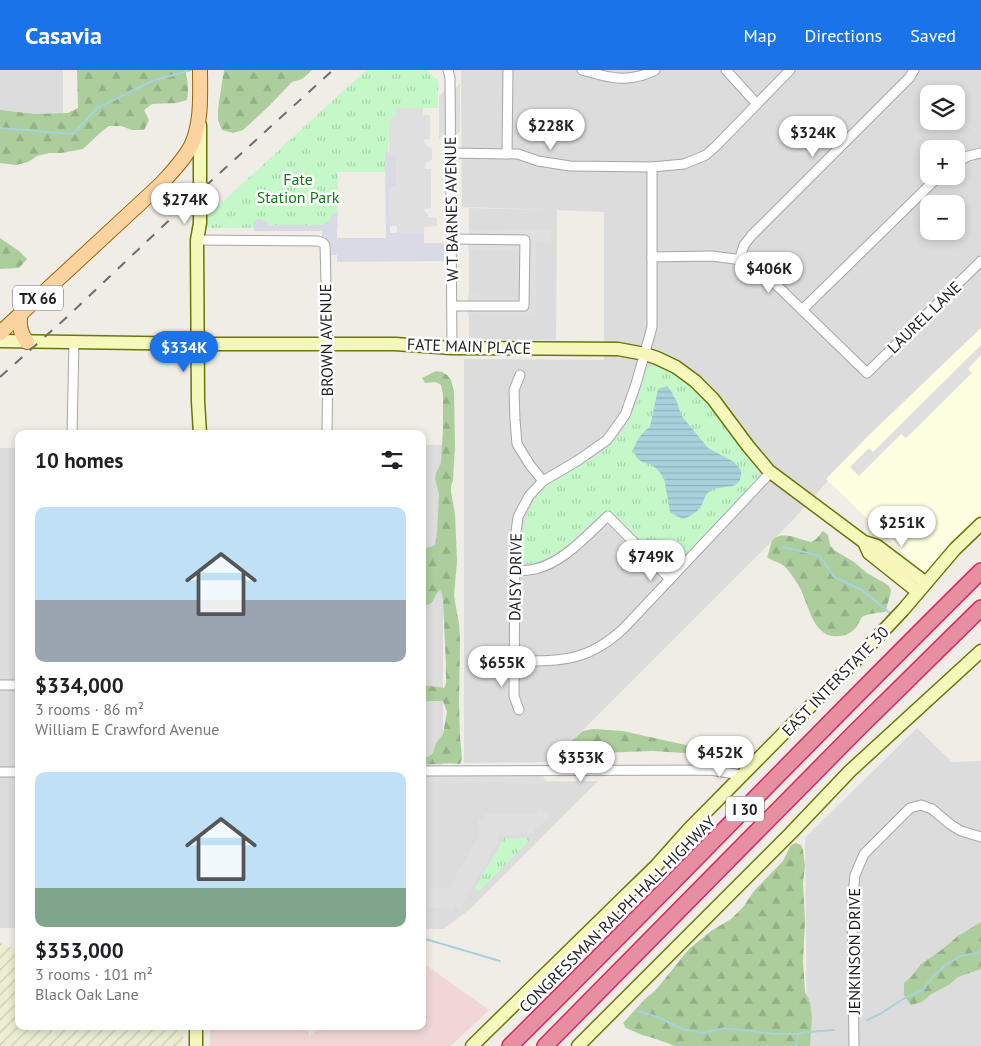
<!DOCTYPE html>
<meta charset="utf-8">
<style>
:root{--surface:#fff;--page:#f2f2f2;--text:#202124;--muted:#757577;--accent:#1a73e8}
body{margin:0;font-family:"PT Sans",sans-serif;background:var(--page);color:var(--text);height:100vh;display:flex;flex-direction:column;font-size:19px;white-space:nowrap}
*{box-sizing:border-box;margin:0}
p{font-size:16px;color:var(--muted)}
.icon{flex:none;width:28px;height:28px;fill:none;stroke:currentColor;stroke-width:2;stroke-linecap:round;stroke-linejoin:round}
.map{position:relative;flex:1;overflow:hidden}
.sheet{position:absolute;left:15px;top:360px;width:411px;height:600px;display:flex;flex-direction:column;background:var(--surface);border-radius:10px;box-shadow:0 2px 8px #0003}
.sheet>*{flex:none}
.tools{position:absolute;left:920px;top:15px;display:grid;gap:10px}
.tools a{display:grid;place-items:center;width:45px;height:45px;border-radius:10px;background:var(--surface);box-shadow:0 2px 8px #0003;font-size:25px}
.price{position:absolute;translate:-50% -42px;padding:0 11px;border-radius:18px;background:#fff;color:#222;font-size:16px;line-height:32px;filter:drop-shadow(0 1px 2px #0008)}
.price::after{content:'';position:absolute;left:50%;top:30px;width:15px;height:11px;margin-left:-8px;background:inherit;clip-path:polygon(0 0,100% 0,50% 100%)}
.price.current{background:var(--accent);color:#fff}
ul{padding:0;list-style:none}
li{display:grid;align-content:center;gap:10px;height:265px;padding:0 20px}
li span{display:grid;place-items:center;height:155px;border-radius:10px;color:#555}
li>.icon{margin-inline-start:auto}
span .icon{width:90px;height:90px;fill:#fffc;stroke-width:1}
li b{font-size:21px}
h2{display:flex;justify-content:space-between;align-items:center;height:60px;padding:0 20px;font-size:21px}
header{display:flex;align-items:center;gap:30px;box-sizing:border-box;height:70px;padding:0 25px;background:var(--accent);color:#fff}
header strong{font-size:24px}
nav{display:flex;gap:28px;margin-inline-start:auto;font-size:18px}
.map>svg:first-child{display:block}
</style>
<header>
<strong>Casavia</strong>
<nav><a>Map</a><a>Directions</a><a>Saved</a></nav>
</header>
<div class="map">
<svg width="981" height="976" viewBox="0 0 981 976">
<defs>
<pattern id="farmland-furrows" width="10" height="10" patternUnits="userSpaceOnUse" patternTransform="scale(1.25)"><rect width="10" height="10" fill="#eceed2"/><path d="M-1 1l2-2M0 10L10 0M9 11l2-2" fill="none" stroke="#caccb4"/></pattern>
<pattern id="forest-firs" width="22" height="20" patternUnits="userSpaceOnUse" patternTransform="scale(1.25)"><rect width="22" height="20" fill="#abce9c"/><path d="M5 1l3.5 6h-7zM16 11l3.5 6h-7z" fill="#93b086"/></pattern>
<pattern id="park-tufts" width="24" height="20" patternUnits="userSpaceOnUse" patternTransform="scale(1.25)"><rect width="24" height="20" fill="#c4f8c8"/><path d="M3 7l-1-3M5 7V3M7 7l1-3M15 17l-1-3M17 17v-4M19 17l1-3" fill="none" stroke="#a8d4ab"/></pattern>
<pattern id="water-rules" width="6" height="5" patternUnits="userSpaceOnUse" patternTransform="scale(1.25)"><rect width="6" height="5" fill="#a7d1dc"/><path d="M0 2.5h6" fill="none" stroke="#8fb3bc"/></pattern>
</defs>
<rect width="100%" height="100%" fill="#f0ece6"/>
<g fill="#dddcdc" fill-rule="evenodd">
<polygon points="0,0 63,0 63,67 0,74"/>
<path d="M461,0h520v258l-114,109 -75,84 -241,241 -87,1v-404l140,1v-148l-47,-2 -1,130 -87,-1v-131l88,2 -95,-3zM929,24h27v27h-27zM929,79h27v27h-27zM929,134h27v27h-27z"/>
<polygon points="422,375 443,375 443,696 423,696"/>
<rect x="0" y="378" width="19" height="480"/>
<polygon points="917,658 952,692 981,691 981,976 807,976 805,768"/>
<polygon points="598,711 470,839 443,859 423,859 423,712"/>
</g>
<polygon fill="#f0d7d6" points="423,893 489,940 451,976 210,976 210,956 308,956 309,967 320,956 422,956"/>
<polygon fill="#fefee0" points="981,258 981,446 925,504 826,409 867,367"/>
<polygon fill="url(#farmland-furrows)" points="0,873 15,879 19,879 19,956 183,956 183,976 0,976"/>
<g fill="url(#forest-firs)">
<path d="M77,0h108c3,11 4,19 2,30l-11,3 -24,1 -8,6 5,10 -5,10h-12l-11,-4h-12l-9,7 -17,16 -22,4h-12l-12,3 -9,6 -12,3 -16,-2v-53l35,4 33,-1 10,-5z"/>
<polygon points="224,0 312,0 302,9 292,12 268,37 243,60 233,63 222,60 218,50 218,39"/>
<polygon points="0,168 19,181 27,189 19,198 0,199"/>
<path d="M436,301l6,1 5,3 4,5 3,11 1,55 -2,34 -2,6v6l4,22 2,47 -3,35 5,28 1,17 -1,62 1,34 2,22 -2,5c-13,-2 -25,1 -37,0v-7h5l5,-4 3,-10 7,-9 4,-22 -4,-11h-21l1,-16 21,3c4,-6 1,-15 2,-22l-3,-66 -1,-6 -2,-4c-7,5 -5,18 -18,14l1,-56 7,-1 5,-2 2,-11 2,-40 -4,-15 1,-6 5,-10 2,-34v-34l-2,-10 -5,-3 -11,1 -3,-5z"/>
<path d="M823,461l5,4 2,10 4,5 20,12 13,11 21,12 3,5 -1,6 -5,16c-7,1 -17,1 -23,5 -2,2 -2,5 -4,7 -4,7 -9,11 -18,12 -27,4 -31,-31 -40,-48 -4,-7 -9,-14 -13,-19 -5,-7 -14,-7 -20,-12 2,-4 3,-11 5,-16 8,-12 29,-1 39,1 6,-2 8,-7 12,-11z"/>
<polygon points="593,659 623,661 690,676 708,678 710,683 706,687 700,687 685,683 652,681 572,684 567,683 565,677 583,661"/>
<polygon points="796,773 801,775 803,780 805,796 803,813 805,851 803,890 805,922 810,932 812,948 810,976 675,976 653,968 642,965 626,958 623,953 646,928 655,921 689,879 711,861 731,849 744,836 754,821 783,791 791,775"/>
<polygon points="981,852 981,899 958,907 950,914 930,925 922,932 911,935 904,925 904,913 911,907 921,894 940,881 958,866"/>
</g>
<g fill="url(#park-tufts)">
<polygon points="366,0 428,0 431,5 438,10 438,38 396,38 396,44 389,51 388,82 385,82 385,102 338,102 338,158 207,158 206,147"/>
<path d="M654,295c35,4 83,77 104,105l1,8 -25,28 -61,61 -4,1 -3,-1 -55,-56h-7l-43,40 -24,12 -10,1 -6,-6c0,-31 7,-63 36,-80 20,-12 42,-20 58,-38 18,-19 24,-45 31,-70l1,-2z"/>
<polygon points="504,768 528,768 530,770 479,821 475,818"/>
</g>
<g fill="#dfdfdf">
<polygon points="460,13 460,61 454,67 453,20"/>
<polygon points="445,20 446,63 439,69 439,27"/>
<polygon points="396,38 423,38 423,45 430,45 430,69 423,70 426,75 432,79 432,89 426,93 424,98 425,99 431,99 431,138 424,139 426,143 429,147 437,148 437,156 425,157 424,158 424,163 397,163 397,156 390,156 389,117 395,117 396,89 389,82 389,51 396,44"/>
<polygon points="469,159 551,160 551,173 536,173 536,246 468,245 468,225 516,226 516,180 468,179"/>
<polygon points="981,275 981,285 968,299 972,303 906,368 901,364 859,406 850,397 869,378 873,382"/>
<polygon points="422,705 543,706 546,713 423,713"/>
<polygon points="540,737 551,747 534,759 534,764 498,765 497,773 493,781 460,838 455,835 452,842 441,838 423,838 423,818 449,818 478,767 478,750 484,750 484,744 533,744"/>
</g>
<polygon fill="#dadae6" points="385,82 389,82 396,89 396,116 389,118 390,163 424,163 424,173 444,173 444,191 337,192 337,185 331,185 331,175 329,171 322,167 322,161 254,161 253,154 256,150 258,149 266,151 268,155 322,155 330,150 333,143 337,143 337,168 386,168"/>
<path fill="url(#water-rules)" d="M667,316l4,5 6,11 4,13 27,33 26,14 7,8c2,23 -19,13 -31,21 -6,4 -6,11 -10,17 -4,5 -10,8 -16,11l-8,-3 -6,-4 -6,-34 -7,-9 -7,-5 -8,-2 -5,-4 -4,-8c4,-10 8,-17 17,-23l8,-38z"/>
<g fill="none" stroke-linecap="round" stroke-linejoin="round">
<g stroke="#a7d1dc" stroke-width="2">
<polyline points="0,58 73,64 97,38 152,11 191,0"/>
<polyline points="783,477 820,486 834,507 862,520 892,545"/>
<polyline points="422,868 500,891"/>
<polyline points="638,941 658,947 682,959 702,963 725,958 774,964 798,964"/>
<polyline points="867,950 880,944 905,928 923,920 933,906 947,894 961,886 978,883 981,878"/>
<polyline points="796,976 798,964 807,962 834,960"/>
</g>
<g stroke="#a6a6a6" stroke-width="11">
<g id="street">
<polyline points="448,0 450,8 452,278"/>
<path d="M582,0c10,2 19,6 29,7 13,3 32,0 44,-7"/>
<polyline points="726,0 757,34"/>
<polyline points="450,83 518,84 538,91 570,96 652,97 684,94 706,85 717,75 790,0"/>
<polyline points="507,84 508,0"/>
<polyline points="956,93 968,86 981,83"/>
<polyline points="451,169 525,170 524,236 452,236"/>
<polyline points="197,170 318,171 323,173 325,175 328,287 327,364"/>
<polyline points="652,187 712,186 735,189 761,200 867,303 981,191"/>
<polyline points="739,191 744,175 752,165 909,8 914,0"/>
<polyline points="802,240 939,106"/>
<polyline points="520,305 514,320 515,350 517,374 530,395 543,411"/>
<polyline points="72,364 74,272"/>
<path d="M515,501c6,-1 13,0 20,-2 28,-6 52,-34 73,-53l62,63"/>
<path d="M514,591c47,0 74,1 110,-33l147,-156"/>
<polyline points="0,615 19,615"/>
<polyline points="519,640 514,626 515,469 518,447 529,426 543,411 577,391 607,370 625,345 636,314 652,257 652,97"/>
<polyline points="422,701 710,700 742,705"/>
<polyline points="0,702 19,702"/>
<polyline points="854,976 852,832 855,805 864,784 910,738 921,735 932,739 951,755 961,761 981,767"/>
</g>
</g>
<g stroke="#6a7607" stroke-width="15">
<g id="secondary">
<polyline points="0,271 209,274 395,274 452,278 618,279 645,284 657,288 676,297 695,311 713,329 748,376 769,401 864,472 877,476 926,513"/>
<polyline points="200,364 198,331 197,170 200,153 200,55"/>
<polyline points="864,472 869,483 918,522"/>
<polyline points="196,976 196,956"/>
<polyline points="472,976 624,827 655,797 689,759 854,592 903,540 955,479 981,454"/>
<polyline points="578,976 791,763 850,701 981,581"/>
</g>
</g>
<g stroke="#986603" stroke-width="16">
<g id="primary">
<path d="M21,243c-3,11 -1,20 6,29"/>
<path d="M0,263l161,-149c11,-12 24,-25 31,-40 10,-23 8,-50 8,-74"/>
</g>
</g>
<g stroke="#d82966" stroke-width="18">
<g id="highway">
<path d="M510,976c158,-157 312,-318 471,-475"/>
<polyline points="545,976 856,661 981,538"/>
</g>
</g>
<use href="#street" stroke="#fff" stroke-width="9"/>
<use href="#secondary" stroke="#f6f8bb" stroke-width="12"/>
<use href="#primary" stroke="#fad3a1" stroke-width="14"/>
<use href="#highway" stroke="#e58fa0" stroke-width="15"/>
<polyline stroke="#6d6d6d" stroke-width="2" stroke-dasharray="10 10" stroke-linecap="butt" points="0,307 67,247 200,121 333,0"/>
</g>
<g text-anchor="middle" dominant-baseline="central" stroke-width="5" stroke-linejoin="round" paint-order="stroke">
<g fill="#fff" stroke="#626262" stroke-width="1">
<rect x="13" y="215.5" width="50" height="25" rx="4"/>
<rect x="726" y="726.5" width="38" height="25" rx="4"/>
</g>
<g font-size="15" font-weight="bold" fill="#1f1f1f">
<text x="38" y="228">TX 66</text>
<text x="745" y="739">I 30</text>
</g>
<g font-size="16" fill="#0e7d17" stroke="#fff">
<text x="298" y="109">Fate<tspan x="298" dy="18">Station Park</tspan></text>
</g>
<g font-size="16" fill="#1f1f1f" stroke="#fff">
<text transform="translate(451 139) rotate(-91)">W T BARNES AVENUE</text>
<text transform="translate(924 247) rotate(-44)">LAUREL LANE</text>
<text transform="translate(326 270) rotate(-91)">BROWN AVENUE</text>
<text transform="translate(469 276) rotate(2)">FATE MAIN PLACE</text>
<text transform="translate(515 507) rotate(-89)">DAISY DRIVE</text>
<text transform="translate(835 611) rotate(-46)">EAST INTERSTATE 30</text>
<text transform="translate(617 844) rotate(-45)">CONGRESSMAN RALPH HALL HIGHWAY</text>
<text transform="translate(854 881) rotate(-90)">JENKINSON DRIVE</text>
</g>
</g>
</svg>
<div class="tools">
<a><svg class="icon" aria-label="layers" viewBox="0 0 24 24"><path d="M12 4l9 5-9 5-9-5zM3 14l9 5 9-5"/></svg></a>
<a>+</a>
<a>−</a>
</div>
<b class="price" style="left:551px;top:81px">$228K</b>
<b class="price" style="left:813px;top:88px">$324K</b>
<b class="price" style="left:185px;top:155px">$274K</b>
<b class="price" style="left:769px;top:224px">$406K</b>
<b class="price current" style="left:184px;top:303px">$334K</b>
<b class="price" style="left:902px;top:478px">$251K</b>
<b class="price" style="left:651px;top:512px">$749K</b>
<b class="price" style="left:502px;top:618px">$655K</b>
<b class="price" style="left:720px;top:708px">$452K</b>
<b class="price" style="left:581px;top:713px">$353K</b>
<section class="sheet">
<h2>10 homes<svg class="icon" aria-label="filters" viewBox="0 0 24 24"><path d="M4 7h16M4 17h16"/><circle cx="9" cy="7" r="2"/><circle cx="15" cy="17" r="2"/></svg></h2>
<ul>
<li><span style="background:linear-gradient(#bfe0f5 60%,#9aa5b1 0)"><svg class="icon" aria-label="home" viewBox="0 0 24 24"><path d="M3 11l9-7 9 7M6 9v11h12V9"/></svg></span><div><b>$334,000</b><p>3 rooms · 86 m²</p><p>William E Crawford Avenue</p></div></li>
<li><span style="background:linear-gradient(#bfe0f5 75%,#7fa58c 0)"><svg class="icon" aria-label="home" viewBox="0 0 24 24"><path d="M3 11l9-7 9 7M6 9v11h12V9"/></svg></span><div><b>$353,000</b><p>3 rooms · 101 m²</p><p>Black Oak Lane</p></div></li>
</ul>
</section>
</div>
